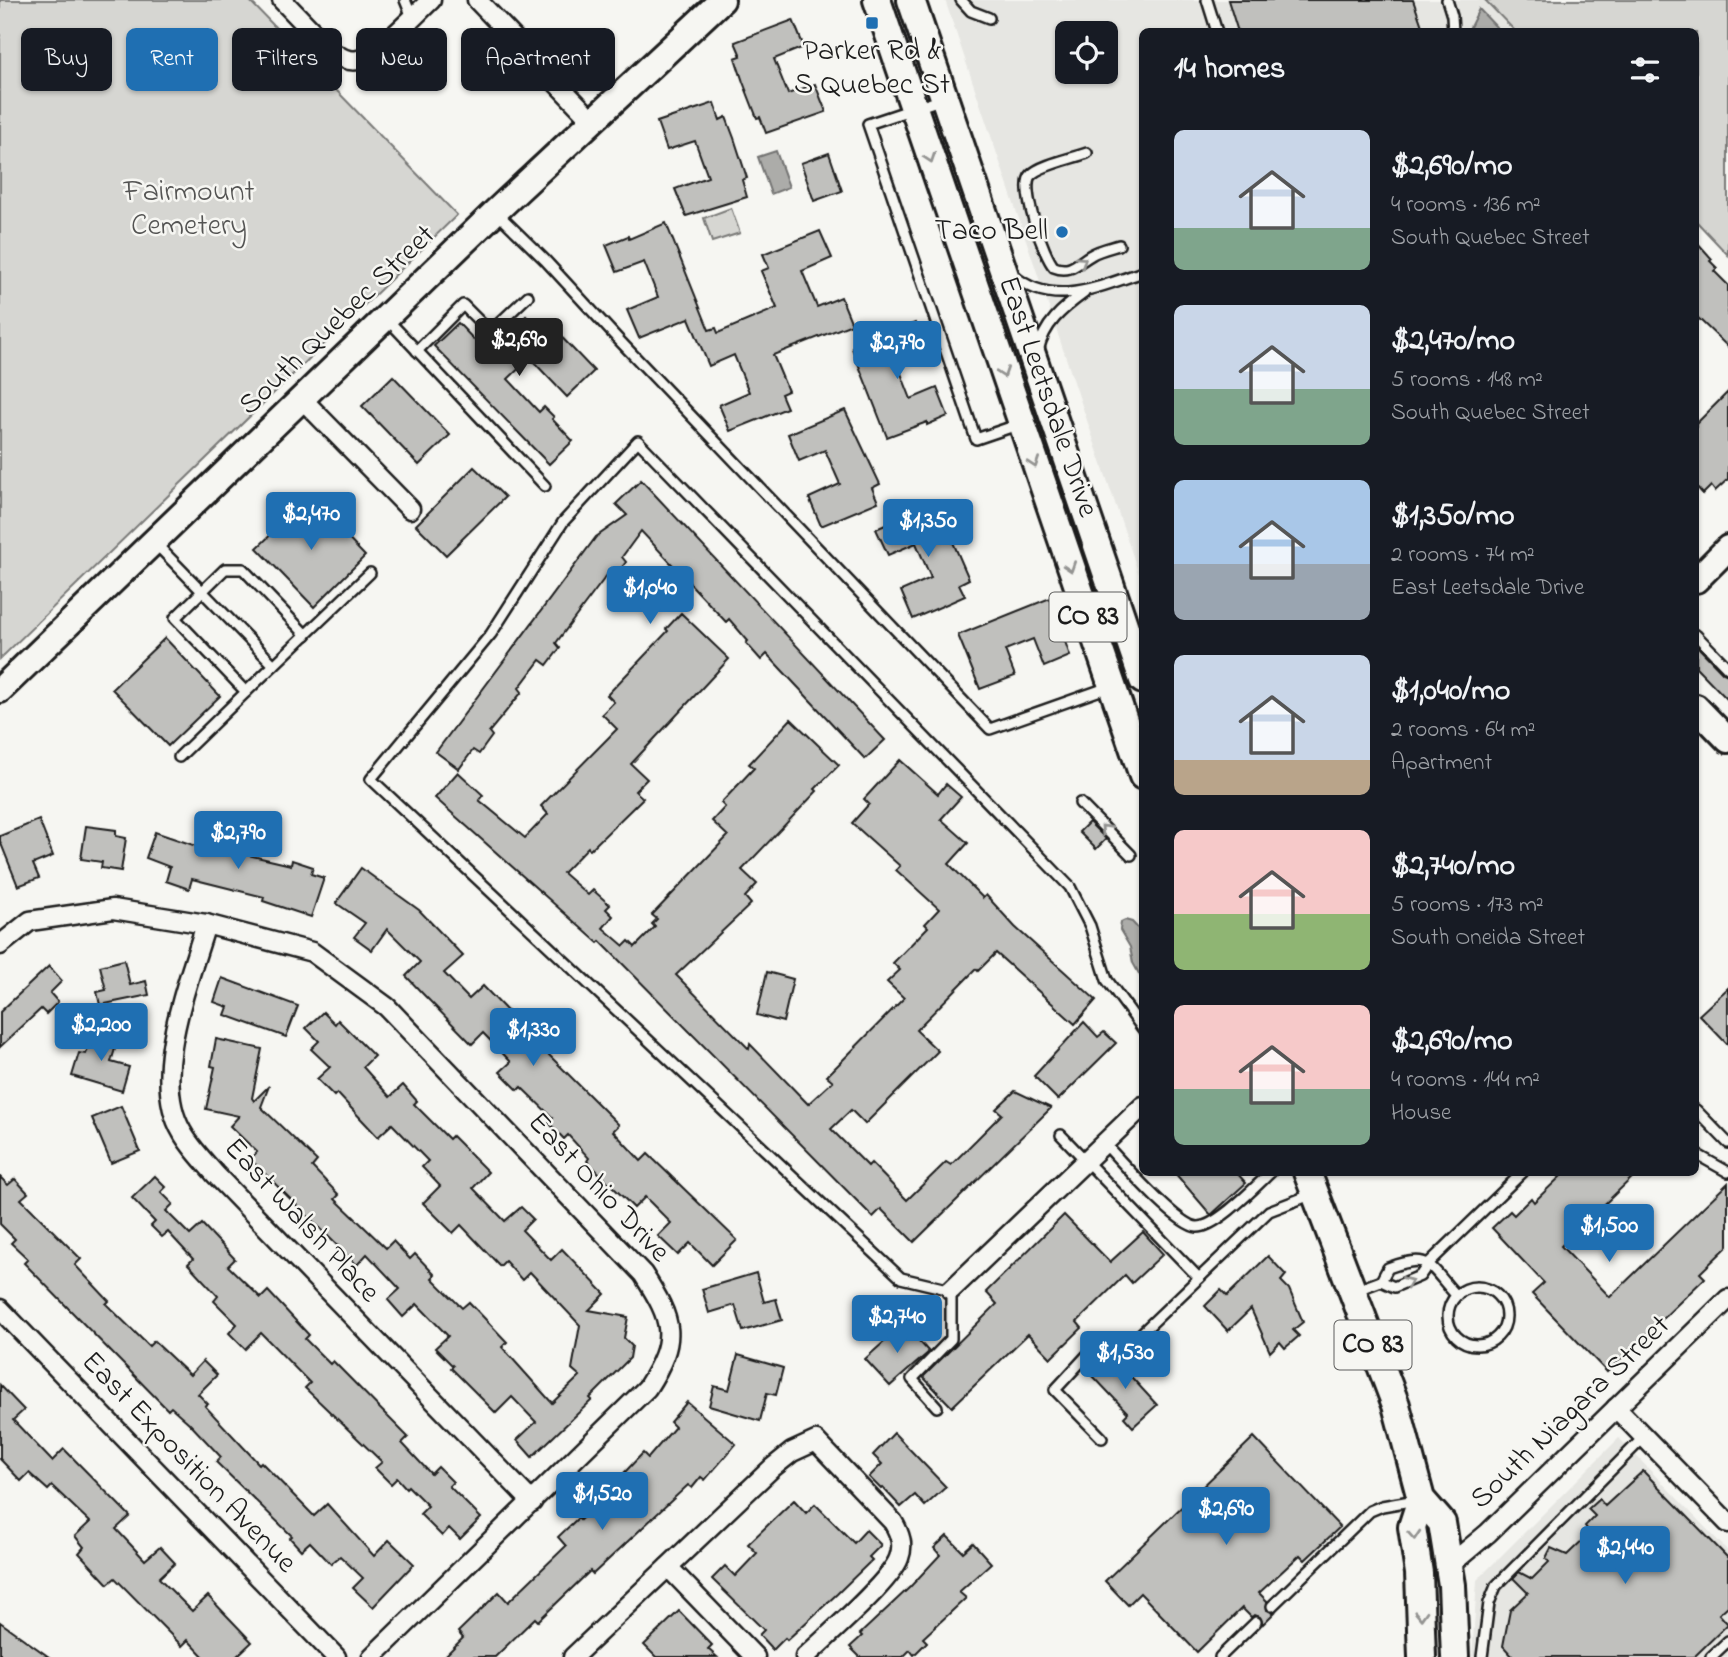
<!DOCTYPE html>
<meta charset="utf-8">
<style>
:root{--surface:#171b24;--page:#20242c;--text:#f1f3f6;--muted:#9ea1a6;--accent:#1f6fb2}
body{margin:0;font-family:"Indie Flower",sans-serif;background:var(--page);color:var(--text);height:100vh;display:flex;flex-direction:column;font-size:26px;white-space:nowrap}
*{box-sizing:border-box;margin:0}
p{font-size:23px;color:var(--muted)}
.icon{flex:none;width:38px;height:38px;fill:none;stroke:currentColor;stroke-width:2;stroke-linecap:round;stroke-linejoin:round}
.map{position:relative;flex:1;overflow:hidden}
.side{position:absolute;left:1139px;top:28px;width:560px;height:1148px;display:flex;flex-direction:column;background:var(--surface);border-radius:10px;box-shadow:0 2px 5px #0004}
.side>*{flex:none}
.hud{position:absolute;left:21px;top:28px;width:665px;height:63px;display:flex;gap:14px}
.buttons{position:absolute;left:1055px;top:21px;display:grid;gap:14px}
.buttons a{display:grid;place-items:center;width:63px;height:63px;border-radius:10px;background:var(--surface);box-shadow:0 2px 5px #0004;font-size:35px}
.price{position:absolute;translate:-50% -60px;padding:0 16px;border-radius:7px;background:var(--accent);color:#fff;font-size:23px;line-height:46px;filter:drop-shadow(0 2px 4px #0008)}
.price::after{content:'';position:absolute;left:50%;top:42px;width:21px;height:16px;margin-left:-10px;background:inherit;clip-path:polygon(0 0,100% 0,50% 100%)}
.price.selected{background:#222;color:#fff}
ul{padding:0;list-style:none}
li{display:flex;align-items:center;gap:21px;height:175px;padding:0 35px}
li span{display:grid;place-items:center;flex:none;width:196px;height:140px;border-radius:10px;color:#555}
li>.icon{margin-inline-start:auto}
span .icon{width:84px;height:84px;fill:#fffc;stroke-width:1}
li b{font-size:30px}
h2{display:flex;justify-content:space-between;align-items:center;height:84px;padding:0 35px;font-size:30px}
.pill{padding:0 24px;border-radius:10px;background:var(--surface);box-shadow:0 2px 5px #0004;font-size:24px;line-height:63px}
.pill.selected{background:var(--accent);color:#fff}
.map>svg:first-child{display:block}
</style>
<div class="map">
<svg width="1728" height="1657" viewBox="0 0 1728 1657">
<rect width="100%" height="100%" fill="#f6f6f2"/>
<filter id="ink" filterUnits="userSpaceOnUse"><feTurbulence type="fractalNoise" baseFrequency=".0143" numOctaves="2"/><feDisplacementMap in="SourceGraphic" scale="14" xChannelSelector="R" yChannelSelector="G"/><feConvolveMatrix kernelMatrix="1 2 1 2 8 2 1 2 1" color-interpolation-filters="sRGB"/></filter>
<g filter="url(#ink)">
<g fill="#e6e6e2" fill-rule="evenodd">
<path d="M945,0h540l30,31 -372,1v554zM1068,33h38v39h-38z"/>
<polygon points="1619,1438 1728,1551 1728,1657 1472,1657 1477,1580"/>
</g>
<g fill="#d6d6d2" stroke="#797977" stroke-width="2">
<polygon points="0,0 249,0 457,215 0,659"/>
<polygon points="1485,0 1728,0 1728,255 1696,221 1696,32 1515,31"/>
<polygon points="731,208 740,233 712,242 704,218"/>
</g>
<g fill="#acaca9" stroke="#727271" stroke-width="2">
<polygon points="1479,9 1500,31 1468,31"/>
<polygon points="776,151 789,187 771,194 758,157"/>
<polygon points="1125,920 1132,922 1143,934 1143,981 1133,963 1130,947 1120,930 1121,922"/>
</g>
<g fill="#c0c0bd" stroke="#1c1c1c" stroke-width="2">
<polygon points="1228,0 1413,0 1424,32 1238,32"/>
<polygon points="793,20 804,47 774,59 788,94 815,84 826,112 766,133 760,117 757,118 743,82 735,58 741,56 735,42"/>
<polygon points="714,103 720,120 726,117 734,138 747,178 742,180 747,197 686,216 675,189 708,177 695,141 667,150 657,122"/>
<polygon points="829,153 842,191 814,201 801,163"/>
<polygon points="666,223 709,330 716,328 718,333 777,308 761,271 769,268 763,254 820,231 832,258 802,271 817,307 841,297 852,324 773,355 788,391 781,394 787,408 730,431 719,405 749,392 734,355 709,366 689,318 639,338 627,310 658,297 644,262 617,272 606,245 628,236 629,239"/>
<polygon points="1696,241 1712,259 1710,261 1717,268 1714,271 1728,285 1728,347 1696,316"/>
<polygon points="526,316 541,333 550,325 594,371 567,397 530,358 508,379 539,412 544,407 554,417 552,419 573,441 549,464 434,346 458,323 482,348 484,345 490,351"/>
<polygon points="915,323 926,352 897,363 911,399 937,388 948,416 927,425 927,422 887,437 852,348"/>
<polygon points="393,376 450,435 419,465 362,406"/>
<polygon points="1728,392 1728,479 1715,491 1711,486 1703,494 1696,486 1696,424"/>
<polygon points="845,410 880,484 872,488 878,502 821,526 809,498 840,484 825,450 799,461 788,434"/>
<polygon points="474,467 505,497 446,555 416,525"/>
<polygon points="641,480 885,740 865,759 767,654 761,660 746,643 748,641 729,619 726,622 641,531 622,557 626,562 613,579 607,575 556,643 560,648 547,665 540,660 519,688 522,692 489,732 492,736 479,754 473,750 459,769 436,752 596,537 627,515 616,504"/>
<polygon points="309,498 365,556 314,607 257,548"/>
<polygon points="936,503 969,579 959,584 965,596 913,619 901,591 931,578 916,543 888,555 876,529"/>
<polygon points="1050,598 1070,656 1044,667 1033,639 1005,650 1015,676 980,689 958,635"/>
<polygon points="681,613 729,659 631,764 647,779 635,791 643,798 590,850 588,847 563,873 588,895 593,890 610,905 606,909 613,916 603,928 624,946 629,941 635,947 655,927 652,924 657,919 652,915 728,836 712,821 725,807 721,803 754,768 749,764 791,719 839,765 815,789 817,791 742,870 757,884 745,897 751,904 676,975 749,1049 750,1044 808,1104 833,1081 827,1076 904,998 887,982 900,970 893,963 928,927 925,924 939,909 896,870 900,866 852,823 869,804 864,799 900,760 938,794 946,784 961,797 941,819 968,843 949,864 983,898 986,895 1015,927 1096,1000 1075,1024 996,953 978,971 976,969 916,1030 938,1051 865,1124 851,1110 831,1129 868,1166 871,1163 907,1200 946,1162 951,1165 1002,1114 996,1109 1015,1091 1051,1108 914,1242 881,1209 873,1217 600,941 598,943 435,798 458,772 483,795 479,800 525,838 548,814 541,806 617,729 602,714 614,702 607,695 668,631 666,629"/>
<polygon points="165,638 220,696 168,746 112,689"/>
<polygon points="1696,645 1723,673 1728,675 1728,700 1696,667"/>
<polygon points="39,820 53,856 33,864 39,878 18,886 0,841 0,836"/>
<polygon points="1089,822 1106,839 1096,849 1079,832"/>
<polygon points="86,826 116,830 116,836 126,838 121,871 101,868 102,862 81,859"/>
<polygon points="213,828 235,834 231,851 291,865 292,860 313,867 311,874 324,878 311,917 263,901 264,897 192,879 189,889 166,881 170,867 146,858 155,832 208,850"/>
<polygon points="361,868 419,910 463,956 444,973 469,999 483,986 510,1014 513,1011 545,1045 542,1048 619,1125 613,1131 641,1161 648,1154 737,1240 712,1265 690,1243 678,1255 658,1236 671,1223 645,1197 634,1208 587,1161 589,1158 568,1135 564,1139 549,1123 553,1118 521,1087 518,1090 500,1072 511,1062 483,1033 472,1044 422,993 406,976 420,962 387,929 372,950 354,937 365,923 336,903"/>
<polygon points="124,960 130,985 146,981 149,995 100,1005 97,992 106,990 100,966"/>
<polygon points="49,966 62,981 50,993 58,1002 46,1014 41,1009 0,1047 0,1012"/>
<polygon points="767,972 793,979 783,1022 757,1015"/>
<polygon points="222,978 298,1006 286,1037 225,1015 228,1007 214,1002"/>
<polygon points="1728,988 1728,1045 1699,1015"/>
<polygon points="323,1012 335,1024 338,1020 374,1056 363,1067 390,1097 403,1085 417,1101 414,1104 449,1139 452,1136 488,1172 473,1188 505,1221 521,1207 533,1219 522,1230 551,1260 562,1249 605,1294 589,1310 628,1317 624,1338 632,1346 630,1358 590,1398 592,1400 532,1457 517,1440 536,1422 512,1397 496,1413 451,1368 453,1366 435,1348 448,1336 417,1304 403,1317 388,1300 400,1289 367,1254 357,1265 250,1159 257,1152 230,1126 239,1116 206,1109 215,1067 211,1066 216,1039 262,1049 252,1098 254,1101 269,1086 261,1107 317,1161 312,1167 339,1195 335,1199 386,1248 393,1241 410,1259 415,1254 435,1275 432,1278 462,1308 469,1302 507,1342 502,1347 552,1403 580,1376 572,1369 580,1325 530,1272 522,1280 505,1261 500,1266 461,1225 453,1233 423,1203 440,1186 422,1167 428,1161 392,1124 378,1137 337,1093 334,1096 317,1079 330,1067 311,1049 319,1041 306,1028"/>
<polygon points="1084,1022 1098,1037 1104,1032 1116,1043 1058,1100 1034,1076"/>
<polygon points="93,1031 118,1039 111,1062 129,1067 122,1091 72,1076 79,1053 86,1054"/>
<polygon points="121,1106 140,1151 111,1163 92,1118"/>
<polygon points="1174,1172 1236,1172 1246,1183 1211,1215"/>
<polygon points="1565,1172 1638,1172 1561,1246 1610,1297 1728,1183 1728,1246 1700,1273 1705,1278 1607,1372 1532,1294 1544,1283 1492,1228 1510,1211 1514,1215 1531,1198 1534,1202"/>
<polygon points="155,1176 166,1187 161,1192 173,1204 166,1211 190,1235 202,1224 235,1259 228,1266 261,1298 268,1291 309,1335 305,1339 330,1364 333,1361 408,1437 402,1443 431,1474 438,1467 453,1482 449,1486 481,1518 460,1539 449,1528 442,1536 420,1514 428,1506 408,1486 406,1488 397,1478 391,1484 375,1468 382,1462 305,1388 310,1383 261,1333 245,1349 229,1333 237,1324 214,1301 218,1296 188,1264 193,1259 168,1232 162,1237 151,1226 155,1222 132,1198"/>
<polygon points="0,1177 8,1185 15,1179 28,1193 21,1199 81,1259 75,1265 109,1301 106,1304 149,1346 154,1341 190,1375 203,1361 217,1375 198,1394 208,1404 205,1406 259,1464 261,1462 314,1516 327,1504 374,1556 389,1540 414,1564 373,1607 353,1588 363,1578 340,1556 331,1564 310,1542 301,1550 290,1538 292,1536 216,1462 221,1457 189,1423 171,1407 168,1410 24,1263 28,1259 11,1243 15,1239 0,1224"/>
<polygon points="1064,1215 1110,1262 1143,1232 1163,1254 1132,1283 1125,1275 1077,1322 1082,1328 1051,1358 1028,1334 952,1407 923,1377 997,1304 986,1292"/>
<polygon points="1268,1256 1286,1275 1281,1281 1289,1289 1303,1322 1293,1330 1299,1336 1285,1348 1280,1342 1270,1352 1251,1309 1228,1331 1205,1306 1221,1290 1227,1296"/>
<polygon points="756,1273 764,1302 776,1299 782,1320 743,1331 735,1305 709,1313 702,1289"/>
<polygon points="904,1324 929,1352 890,1386 865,1359"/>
<polygon points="738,1355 783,1368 776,1395 767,1393 760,1421 709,1406 714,1386 729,1390"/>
<polygon points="1112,1356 1157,1405 1133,1427 1124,1417 1128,1413 1092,1375"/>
<polygon points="0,1385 24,1410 13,1420 52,1461 64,1449 130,1516 116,1529 145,1560 160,1547 175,1563 159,1578 192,1611 208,1596 252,1642 236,1657 204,1657 188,1640 182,1646 115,1578 108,1584 79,1553 84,1547 75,1536 90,1522 52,1486 48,1490 29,1473 21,1481 0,1459"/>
<polygon points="687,1402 736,1444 705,1480 701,1477 692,1488 688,1485 593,1574 590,1571 538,1621 535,1618 495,1657 444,1657 463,1638 458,1632 499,1592 508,1602 566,1546 558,1537 578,1518 580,1520 600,1501 613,1514 639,1488 624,1473 643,1453 648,1458 675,1427 670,1422"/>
<polygon points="894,1433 946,1487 925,1506 915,1495 901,1507 883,1488 881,1489 869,1477 882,1464 873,1455"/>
<polygon points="1254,1437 1340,1527 1305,1560 1300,1555 1259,1593 1267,1601 1267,1610 1275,1612 1263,1624 1260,1617 1255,1615 1251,1617 1242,1608 1197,1652 1140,1593 1128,1605 1105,1581"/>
<polygon points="1643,1471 1728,1558 1728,1606 1719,1614 1728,1624 1694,1657 1513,1657 1503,1646 1510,1610 1528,1593 1513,1578 1519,1572 1532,1579 1549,1562 1546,1558 1551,1548 1567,1555 1590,1533 1585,1526 1595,1516 1588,1509 1599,1499 1605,1506"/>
<polygon points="794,1500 806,1513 815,1504 854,1543 866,1530 881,1545 869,1557 872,1560 837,1594 787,1640 785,1638 773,1650 759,1635 764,1630 712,1579 725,1566 735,1576 757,1553 748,1544"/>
<polygon points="947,1536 963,1552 973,1543 991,1563 959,1592 966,1598 923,1638 927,1642 914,1655 910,1650 903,1657 860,1657 850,1647 862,1636 860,1634 910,1587 940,1555 934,1548"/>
<polygon points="679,1611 712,1645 708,1649 717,1657 656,1657 644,1645"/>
<polygon points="0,1622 49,1657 0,1657"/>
</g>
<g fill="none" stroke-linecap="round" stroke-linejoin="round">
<g stroke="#1c1c1c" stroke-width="14">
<g id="lane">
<polyline points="405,0 412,17"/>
<polyline points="961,0 971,11 989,18"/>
<polyline points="1207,0 1217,32"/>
<polyline points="1447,0 1452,16 1453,32"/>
<polyline points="943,99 868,124 976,439 1020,424"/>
<path d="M1087,153c-13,5 -47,12 -56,22 -12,11 13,82 23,92 17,7 24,-5 37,-12 8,-5 18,-7 28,-10"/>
<polyline points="497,213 545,260 617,338 990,729 1109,687"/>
<path d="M1013,275c40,35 87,11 130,-3"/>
<polyline points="387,319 545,486"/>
<polyline points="417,351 463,305 490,332 528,296"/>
<path d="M1038,351c6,-27 24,-42 46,-58"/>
<polyline points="155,543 274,665 370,573"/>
<polyline points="1696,635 1728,668"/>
<polyline points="274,665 246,692 175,618 225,569 243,569 306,635"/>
<polyline points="179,757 246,692"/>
<polyline points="1080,803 1131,855"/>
<polyline points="1696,1110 1728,1143"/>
<polyline points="1061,1135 1199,1278"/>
<path d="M1104,1143c16,17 73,83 93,84 19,1 59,-41 74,-55"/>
<polyline points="1696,1154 1728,1172"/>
<polyline points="1381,1281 1394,1287 1420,1276 1429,1263 1523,1172"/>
<circle cx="1477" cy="1316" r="29"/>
<path d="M1354,1291l27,-10 7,-13c43,-16 40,-3 68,27"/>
<polyline points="937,1407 912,1379 951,1339 951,1290 901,1278 371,779 491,634 563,522 638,441 1070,887 1090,926 1107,980 1143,1029"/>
<polyline points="1102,1438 1055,1390 1091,1351 1128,1346 1269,1211 1313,1194"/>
<polyline points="1272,1606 1370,1511 1382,1506 1416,1500"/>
<polyline points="1220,1657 1256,1622"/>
<polyline points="1482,1657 1489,1603 1496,1586 1644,1437"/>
<polyline points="1711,1657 1728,1641"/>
</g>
</g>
<g stroke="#1c1c1c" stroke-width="23">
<g id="street">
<path d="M282,0l50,52c8,5 16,10 26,8 17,-2 58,-46 73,-60"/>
<polyline points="477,0 593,121"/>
<polyline points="302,399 410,509"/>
<path d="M206,924c-17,58 -57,152 -24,208 8,15 22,29 33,42l317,328"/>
<path d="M0,945l30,-24 83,-12 93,15 106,28 75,55 256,267c30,47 36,64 4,114l-275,269"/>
<polyline points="951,1290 1143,1106"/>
<polyline points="0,1309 336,1657"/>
<polyline points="1616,1408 1728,1523"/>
<polyline points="1448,1560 1457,1559 1488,1533 1728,1299"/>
<polyline points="668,1567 755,1657"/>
<path d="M573,1657l199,-189 20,-16 24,-11 77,81c7,12 11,23 6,36 -8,23 -73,79 -94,99"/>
</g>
</g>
<g stroke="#1c1c1c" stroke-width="30">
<g id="secondary">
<polyline points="1696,580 1728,548"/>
<polyline points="0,690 495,212 722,0"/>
<polyline points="1696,707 1728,740"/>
</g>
</g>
<g stroke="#1c1c1c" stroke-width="32">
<g id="primary">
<polyline points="877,0 1143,776"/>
<polyline points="911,0 1143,680"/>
<polyline points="1307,1172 1396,1405 1421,1499 1442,1523 1452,1585 1455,1657"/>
<polyline points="1421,1499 1412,1527 1419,1573 1422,1657"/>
</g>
</g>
<use href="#lane" stroke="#f6f6f2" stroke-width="9"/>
<use href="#street" stroke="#f6f6f2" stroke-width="18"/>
<use href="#secondary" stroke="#f6f6f2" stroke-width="24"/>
<use href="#primary" stroke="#f6f6f2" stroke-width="26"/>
</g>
<defs><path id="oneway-chevron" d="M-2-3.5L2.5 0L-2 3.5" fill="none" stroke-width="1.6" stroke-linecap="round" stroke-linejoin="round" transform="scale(1.75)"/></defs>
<g stroke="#949492">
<use href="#oneway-chevron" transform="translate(930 158) rotate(71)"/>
<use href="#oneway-chevron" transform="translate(1082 261) rotate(-34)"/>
<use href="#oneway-chevron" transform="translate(1003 373) rotate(71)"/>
<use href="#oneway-chevron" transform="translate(1034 463) rotate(71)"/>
<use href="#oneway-chevron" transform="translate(1070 567) rotate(71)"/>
<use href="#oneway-chevron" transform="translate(1105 829) rotate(-134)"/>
<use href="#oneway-chevron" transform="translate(1408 1282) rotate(-22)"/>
<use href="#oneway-chevron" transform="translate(1414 1535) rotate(86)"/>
<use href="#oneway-chevron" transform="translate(1421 1615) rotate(88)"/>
</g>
</g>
<g fill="#1f6fb2" stroke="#f6f6f2" stroke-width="2.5">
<rect x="865" y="16" width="14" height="14" rx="3.5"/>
<circle cx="1062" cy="232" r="7"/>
</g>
<g text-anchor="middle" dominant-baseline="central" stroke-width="5" stroke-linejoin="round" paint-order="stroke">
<g fill="#f6f6f2" stroke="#5d5d5c" stroke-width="2">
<rect x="1049.5" y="592.5" width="77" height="49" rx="5"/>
<rect x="1334.5" y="1320.5" width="77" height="49" rx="5"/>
</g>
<g font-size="28" font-weight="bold" fill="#1c1c1c">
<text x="1088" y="617">CO 83</text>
<text x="1373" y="1345">CO 83</text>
</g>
<g font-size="30" fill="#1c1c1c" stroke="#f6f6f2">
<text x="872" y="52">Parker Rd &amp;<tspan x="872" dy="34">S Quebec St</tspan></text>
<text x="1048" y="232" text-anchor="end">Taco Bell</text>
</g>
<g font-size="30" fill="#545453" stroke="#f6f6f2">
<text x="189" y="193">Fairmount<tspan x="189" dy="34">Cemetery</tspan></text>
</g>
<g font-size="30" fill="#1c1c1c" stroke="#f6f6f2">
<text transform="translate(338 321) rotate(-44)">South Quebec Street</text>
<text transform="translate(1047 397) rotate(71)">East Leetsdale Drive</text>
<text transform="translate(598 1188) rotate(47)">East Ohio Drive</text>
<text transform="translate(301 1221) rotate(47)">East Walsh Place</text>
<text transform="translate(1571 1413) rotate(-44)">South Niagara Street</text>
<text transform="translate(188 1463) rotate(46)">East Exposition Avenue</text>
</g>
</g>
</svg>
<div class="buttons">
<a><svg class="icon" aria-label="locate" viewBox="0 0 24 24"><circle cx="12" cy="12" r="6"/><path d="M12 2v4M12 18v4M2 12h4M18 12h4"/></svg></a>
</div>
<b class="price selected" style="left:519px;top:378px">$2,690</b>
<b class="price" style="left:897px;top:381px">$2,790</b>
<b class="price" style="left:311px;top:552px">$2,470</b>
<b class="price" style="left:928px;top:559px">$1,350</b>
<b class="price" style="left:650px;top:626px">$1,040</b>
<b class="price" style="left:238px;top:871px">$2,790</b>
<b class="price" style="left:101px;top:1063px">$2,200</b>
<b class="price" style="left:533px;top:1068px">$1,330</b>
<b class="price" style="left:1609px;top:1264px">$1,500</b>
<b class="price" style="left:897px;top:1355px">$2,740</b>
<b class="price" style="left:1125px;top:1391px">$1,530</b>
<b class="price" style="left:602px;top:1532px">$1,520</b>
<b class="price" style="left:1226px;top:1547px">$2,690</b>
<b class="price" style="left:1625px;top:1586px">$2,440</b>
<div class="hud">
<a class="pill">Buy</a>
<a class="pill selected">Rent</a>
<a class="pill">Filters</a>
<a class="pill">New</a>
<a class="pill">Apartment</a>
</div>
<section class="side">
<h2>14 homes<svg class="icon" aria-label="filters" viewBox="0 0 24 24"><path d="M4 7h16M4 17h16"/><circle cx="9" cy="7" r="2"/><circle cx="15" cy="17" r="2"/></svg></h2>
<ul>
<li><span style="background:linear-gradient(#c9d6e8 70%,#7fa58c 0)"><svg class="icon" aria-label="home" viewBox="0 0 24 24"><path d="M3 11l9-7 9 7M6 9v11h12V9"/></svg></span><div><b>$2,690/mo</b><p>4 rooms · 136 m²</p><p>South Quebec Street</p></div></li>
<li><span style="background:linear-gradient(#c9d6e8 60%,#7fa58c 0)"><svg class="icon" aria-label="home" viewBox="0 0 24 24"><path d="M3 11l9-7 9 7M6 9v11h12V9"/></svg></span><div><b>$2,470/mo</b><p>5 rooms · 148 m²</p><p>South Quebec Street</p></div></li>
<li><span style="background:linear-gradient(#a9c7e8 60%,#9aa5b1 0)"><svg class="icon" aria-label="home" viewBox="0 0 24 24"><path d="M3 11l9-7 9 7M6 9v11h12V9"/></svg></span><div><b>$1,350/mo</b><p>2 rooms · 74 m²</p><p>East Leetsdale Drive</p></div></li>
<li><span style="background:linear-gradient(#c9d6e8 75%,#b9a48a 0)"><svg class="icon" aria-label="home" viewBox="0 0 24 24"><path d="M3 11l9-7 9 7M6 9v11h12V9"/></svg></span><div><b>$1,040/mo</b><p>2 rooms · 64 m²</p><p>Apartment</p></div></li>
<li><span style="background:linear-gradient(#f6c9c9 60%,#8fb573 0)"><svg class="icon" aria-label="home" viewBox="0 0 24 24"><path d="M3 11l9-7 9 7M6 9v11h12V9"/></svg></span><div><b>$2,740/mo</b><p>5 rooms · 173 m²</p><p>South Oneida Street</p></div></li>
<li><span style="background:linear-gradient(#f6c9c9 60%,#7fa58c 0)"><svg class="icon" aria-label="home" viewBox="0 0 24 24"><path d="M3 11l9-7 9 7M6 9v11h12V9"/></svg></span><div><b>$2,690/mo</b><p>4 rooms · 144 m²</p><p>House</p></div></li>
</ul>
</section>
</div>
